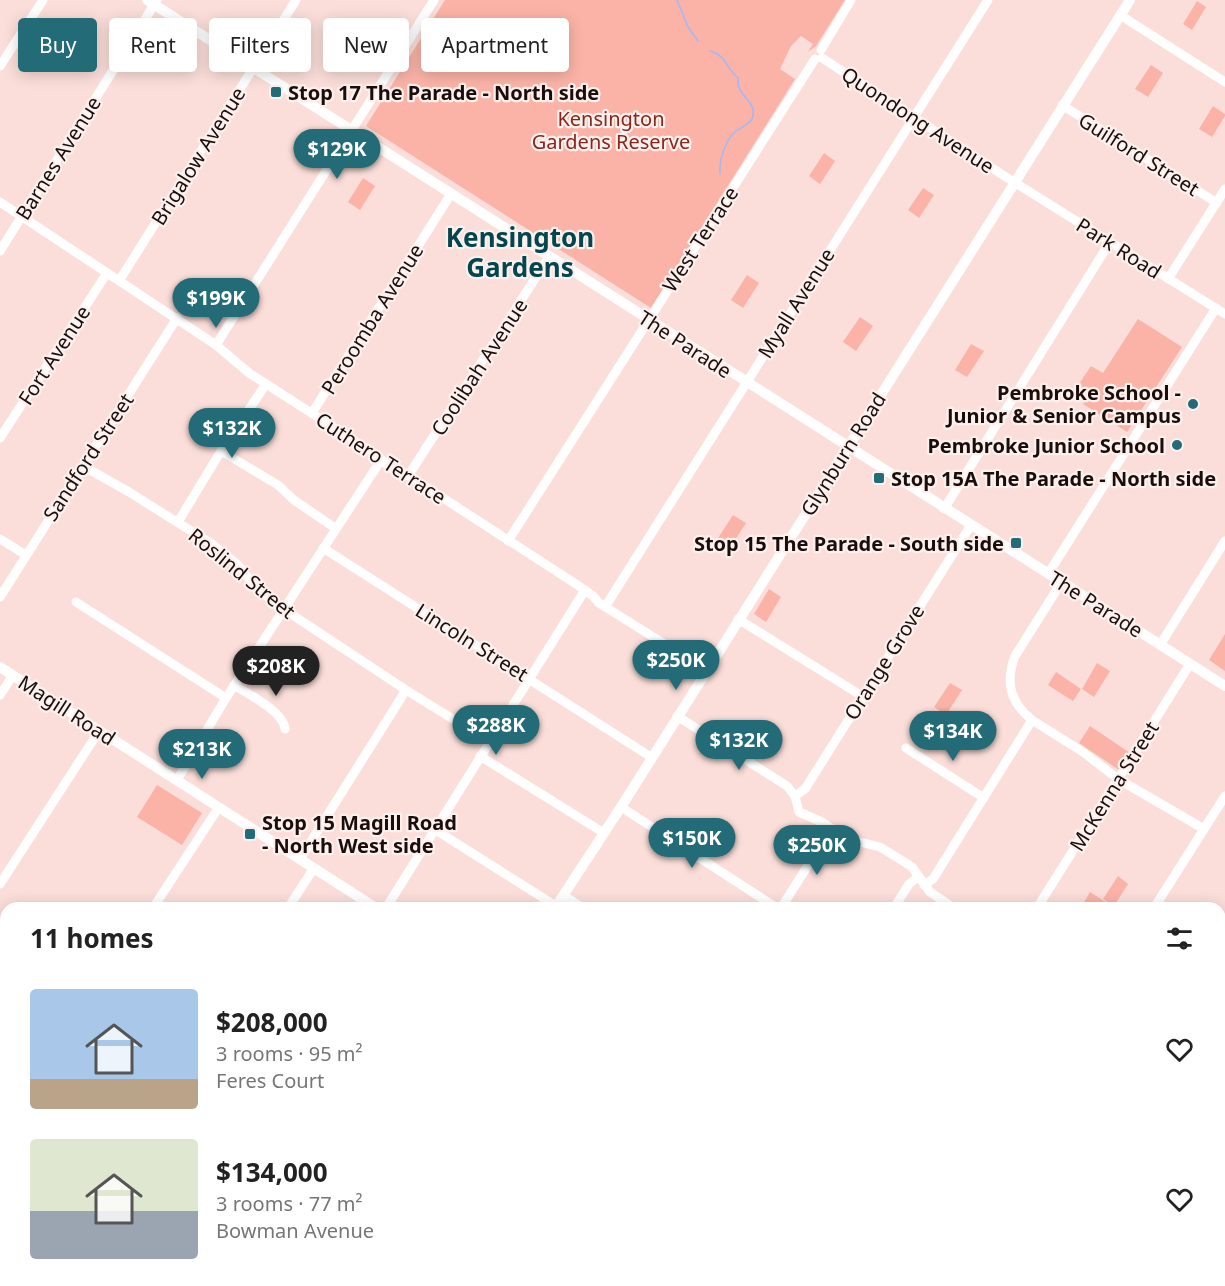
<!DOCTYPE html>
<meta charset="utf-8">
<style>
:root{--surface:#fff;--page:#f2f2f2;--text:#222;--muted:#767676;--accent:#226b77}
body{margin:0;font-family:"Noto Sans",sans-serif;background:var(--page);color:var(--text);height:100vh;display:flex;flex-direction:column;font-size:22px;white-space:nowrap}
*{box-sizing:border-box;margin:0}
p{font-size:20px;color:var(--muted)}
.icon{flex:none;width:33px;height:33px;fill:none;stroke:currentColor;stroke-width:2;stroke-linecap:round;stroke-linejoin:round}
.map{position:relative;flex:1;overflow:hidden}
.panel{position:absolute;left:0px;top:902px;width:1226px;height:386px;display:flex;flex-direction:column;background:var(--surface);border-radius:18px 18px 0 0;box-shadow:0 3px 15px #0003}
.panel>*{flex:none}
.guide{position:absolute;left:18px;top:18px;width:600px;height:54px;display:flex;gap:12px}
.price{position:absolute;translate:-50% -51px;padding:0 14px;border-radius:21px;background:var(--accent);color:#fff;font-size:20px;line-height:39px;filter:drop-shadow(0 2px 3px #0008)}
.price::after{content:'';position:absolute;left:50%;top:36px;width:18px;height:14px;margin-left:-9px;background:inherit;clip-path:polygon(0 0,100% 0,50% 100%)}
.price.current{background:#222;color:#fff}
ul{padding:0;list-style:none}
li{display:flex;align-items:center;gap:18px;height:150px;padding:0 30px}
li span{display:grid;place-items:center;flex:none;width:168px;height:120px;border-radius:6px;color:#555}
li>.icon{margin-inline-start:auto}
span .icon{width:72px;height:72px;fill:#fffc;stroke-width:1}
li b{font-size:26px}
h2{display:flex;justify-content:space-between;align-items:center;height:72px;padding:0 30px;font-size:26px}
.pill{padding:0 21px;border-radius:6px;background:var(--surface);box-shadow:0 3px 15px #0003;font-size:21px;line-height:54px}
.pill.current{background:var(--accent);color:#fff}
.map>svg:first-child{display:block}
</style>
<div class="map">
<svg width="1225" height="1286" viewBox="0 0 1225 1286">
<rect width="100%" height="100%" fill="#fbded9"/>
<g fill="#fbb3a7">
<polygon points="445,0 845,0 816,46 808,52 813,44 801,36 791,46 780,69 795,79 651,308 366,126"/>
<polygon points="1197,1 1206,7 1192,30 1183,24"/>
<polygon points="1151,65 1163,73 1148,97 1135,89"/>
<polygon points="1213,106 1225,114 1225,116 1212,137 1199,129"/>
<polygon points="824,153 835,161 820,184 809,176"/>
<polygon points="363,178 375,186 360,210 348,202"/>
<polygon points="923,188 934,195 919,218 908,210"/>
<polygon points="747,275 759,283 743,308 731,300"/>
<polygon points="860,317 873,326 856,351 843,342"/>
<polygon points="1138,319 1182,347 1127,432 1083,404 1087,398 1075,390 1091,366 1103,373"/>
<polygon points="971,344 984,351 967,377 955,370"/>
<polygon points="733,515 746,523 731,546 718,538"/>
<polygon points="769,589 781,597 766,622 754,614"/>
<polygon points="1225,634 1225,671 1209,660"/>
<polygon points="1097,663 1110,671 1094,697 1082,689"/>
<polygon points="1056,672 1081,689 1073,701 1048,685"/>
<polygon points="950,683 962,690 946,715 934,707"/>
<polygon points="1090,726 1130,753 1119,770 1079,743"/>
<polygon points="157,785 202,813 182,845 137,817"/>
<polygon points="1118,876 1128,884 1114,906 1103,899"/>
<polygon points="1090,892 1112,906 1110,907 1088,907 1083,904"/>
</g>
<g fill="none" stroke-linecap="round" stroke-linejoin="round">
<g stroke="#a3b8f4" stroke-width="1.5">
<polyline points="677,0 688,27 698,41"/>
<path d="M710,51c16,4 16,17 28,27 0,1 0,8 1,9 3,10 17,17 14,29 -1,7 -11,11 -17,15 -11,9 -17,29 -16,43"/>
</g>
<g stroke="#fff" stroke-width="9">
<polyline points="1120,15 1225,82"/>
<polyline points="821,50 851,0"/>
<polyline points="822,58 1006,177 1225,314"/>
<polyline points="0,66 43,0"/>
<polyline points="1062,105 1217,203"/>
<polyline points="0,202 216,345 249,373 375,454 391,468 406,474 576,584 593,596 599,603 706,670"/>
<polyline points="0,251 157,0"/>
<polyline points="1168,279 1225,189"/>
<polyline points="119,281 296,0"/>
<polyline points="216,345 434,0"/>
<polyline points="312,413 451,194"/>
<polyline points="0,438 107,273"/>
<polyline points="221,451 278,485 294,500 335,528"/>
<polyline points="83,466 129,492 212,544 238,565 258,590 285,610 406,690 490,742"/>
<polyline points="408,476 549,257"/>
<polyline points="944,509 1110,242"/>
<polyline points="178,522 221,451 266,384"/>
<polyline points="0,539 26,555"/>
<polyline points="508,541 815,59"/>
<polyline points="323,548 651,757"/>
<polyline points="1048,574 1216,308"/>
<polyline points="0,597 177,318"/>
<polyline points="76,602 226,698"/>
<polyline points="605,607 988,0"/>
<polyline points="738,619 862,696"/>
<polyline points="1160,645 1225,541"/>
<path d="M234,685c14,9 50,27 51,44"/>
<polyline points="0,695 13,675"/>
<polyline points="677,716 787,786 795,796 799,812 822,822 847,839 880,847 906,863 912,867 930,892 954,908"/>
<polyline points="1032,720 1083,752 1118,779 1204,829"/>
<polyline points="906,748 984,798"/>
<polyline points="480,756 604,833"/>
<polyline points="177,780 226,698 381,460"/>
<polyline points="795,796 805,789 971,525"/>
<polyline points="621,807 777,908"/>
<polyline points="434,829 556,906"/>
<polyline points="300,859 406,690"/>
<polyline points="0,884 99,731"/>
<path d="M924,885l9,-6 99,-159c-22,-18 -27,-38 -17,-64l46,-73"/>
<polyline points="563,895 583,908"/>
<polyline points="153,908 219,807"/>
<polyline points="288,908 314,868"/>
<polyline points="386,908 585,590"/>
<polyline points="781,908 831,829"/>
<polyline points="894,908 909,884 918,877"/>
<polyline points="1037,908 1190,664"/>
<polyline points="1154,908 1225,796"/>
<polyline points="0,934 6,938"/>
<polyline points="1220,946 1225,949"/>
<polyline points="1220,985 1225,976"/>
<polyline points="1220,1021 1225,1029"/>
<polyline points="0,1060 6,1063"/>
<polyline points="1220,1109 1225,1100"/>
<polyline points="0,1184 6,1188"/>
<polyline points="1220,1195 1225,1199"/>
<polyline points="0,1230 6,1221"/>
<polyline points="151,1281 159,1286"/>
<polyline points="471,1281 479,1286"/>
<polyline points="80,1286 84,1281"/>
<polyline points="450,1286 453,1281"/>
<polyline points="580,1286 583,1281"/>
<polyline points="711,1286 714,1281"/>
<polyline points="813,1286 817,1281"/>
<polyline points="1000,1286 1003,1281"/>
<polyline points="1107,1286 1110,1281"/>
<polyline points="1216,1286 1225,1273"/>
</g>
<g stroke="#fff" stroke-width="10">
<polyline points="147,0 1225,686"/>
<polyline points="0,667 376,908"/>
<polyline points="555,908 621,807 1130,0"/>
<polyline points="964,1281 972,1286"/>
<polyline points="309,1286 312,1281"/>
<polyline points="321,1286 324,1281"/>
</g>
</g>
<g fill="#226b77" stroke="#faf1ef" stroke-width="2">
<rect x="270" y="86" width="12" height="12" rx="3"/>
<circle cx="1193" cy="404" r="6"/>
<circle cx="1177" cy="445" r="6"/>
<rect x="873" y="472" width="12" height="12" rx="3"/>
<rect x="1010" y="537" width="12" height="12" rx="3"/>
<rect x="244" y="828" width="12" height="12" rx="3"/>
</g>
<g text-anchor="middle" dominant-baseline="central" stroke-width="4.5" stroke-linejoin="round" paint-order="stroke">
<g font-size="20" font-weight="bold" fill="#1c0d0a" stroke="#faf1ef" text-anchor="start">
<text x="288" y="92">Stop 17 The Parade - North side</text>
<text x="1181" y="392" text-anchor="end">Pembroke School -<tspan x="1181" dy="23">Junior &amp; Senior Campus</tspan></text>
<text x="1165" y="445" text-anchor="end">Pembroke Junior School</text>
<text x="891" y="478">Stop 15A The Parade - North side</text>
<text x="1004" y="543" text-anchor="end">Stop 15 The Parade - South side</text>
<text x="262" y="822">Stop 15 Magill Road<tspan x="262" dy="23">- North West side</tspan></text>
</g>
<g font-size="20" fill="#8c251b" stroke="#faf1ef">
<text x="611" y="118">Kensington<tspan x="611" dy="23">Gardens Reserve</tspan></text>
</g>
<g font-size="20" fill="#1c0d0a" stroke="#faf1ef">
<text transform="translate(918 120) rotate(33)">Quondong Avenue</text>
<text transform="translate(1139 154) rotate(32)">Guilford Street</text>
<text transform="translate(198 156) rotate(-58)">Brigalow Avenue</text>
<text transform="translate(58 158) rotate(-58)">Barnes Avenue</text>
<text transform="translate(700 239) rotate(-57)">West Terrace</text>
<text transform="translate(1119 248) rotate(32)">Park Road</text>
<text transform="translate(796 303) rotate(-58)">Myall Avenue</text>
<text transform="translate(372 319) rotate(-58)">Peroomba Avenue</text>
<text transform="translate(685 344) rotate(33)">The Parade</text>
<text transform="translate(54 355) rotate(-57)">Fort Avenue</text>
<text transform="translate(479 367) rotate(-57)">Coolibah Avenue</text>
<text transform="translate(843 454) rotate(-58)">Glynburn Road</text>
<text transform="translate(88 457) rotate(-57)">Sandford Street</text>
<text transform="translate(381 458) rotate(33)">Cuthero Terrace</text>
<text transform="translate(242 573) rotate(39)">Roslind Street</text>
<text transform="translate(1096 604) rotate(32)">The Parade</text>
<text transform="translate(472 642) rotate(32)">Lincoln Street</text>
<text transform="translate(884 662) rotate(-58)">Orange Grove</text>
<text transform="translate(67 710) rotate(33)">Magill Road</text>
<text transform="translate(1114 786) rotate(-58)">McKenna Street</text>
</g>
<g font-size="26" font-weight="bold" fill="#04454e" stroke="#faf1ef">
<text x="520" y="237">Kensington<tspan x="520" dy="30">Gardens</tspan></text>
</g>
</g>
</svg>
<b class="price" style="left:337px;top:180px">$129K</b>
<b class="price" style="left:216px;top:329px">$199K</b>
<b class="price" style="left:232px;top:459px">$132K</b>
<b class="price" style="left:676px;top:691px">$250K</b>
<b class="price current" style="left:276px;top:697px">$208K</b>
<b class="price" style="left:496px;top:756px">$288K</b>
<b class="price" style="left:953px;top:762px">$134K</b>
<b class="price" style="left:739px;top:771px">$132K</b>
<b class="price" style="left:202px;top:780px">$213K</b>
<b class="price" style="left:692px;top:869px">$150K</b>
<b class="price" style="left:817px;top:876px">$250K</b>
<div class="guide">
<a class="pill current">Buy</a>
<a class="pill">Rent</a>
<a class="pill">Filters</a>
<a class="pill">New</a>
<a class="pill">Apartment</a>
</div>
<section class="panel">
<h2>11 homes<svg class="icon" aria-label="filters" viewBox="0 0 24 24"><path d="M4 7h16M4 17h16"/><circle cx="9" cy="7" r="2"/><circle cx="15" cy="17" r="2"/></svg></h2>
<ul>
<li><span style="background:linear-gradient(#a9c7e8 75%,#b9a48a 0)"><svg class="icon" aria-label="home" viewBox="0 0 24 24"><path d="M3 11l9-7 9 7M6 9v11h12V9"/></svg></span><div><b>$208,000</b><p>3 rooms · 95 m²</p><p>Feres Court</p></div><svg class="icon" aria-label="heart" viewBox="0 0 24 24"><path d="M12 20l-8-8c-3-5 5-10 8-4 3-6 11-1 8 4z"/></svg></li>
<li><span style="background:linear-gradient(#dfe7d0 60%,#9aa5b1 0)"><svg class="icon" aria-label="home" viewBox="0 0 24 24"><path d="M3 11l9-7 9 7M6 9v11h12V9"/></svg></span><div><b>$134,000</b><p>3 rooms · 77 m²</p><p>Bowman Avenue</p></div><svg class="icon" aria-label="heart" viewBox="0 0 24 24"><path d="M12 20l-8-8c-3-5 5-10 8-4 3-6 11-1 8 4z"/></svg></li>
</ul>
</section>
</div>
